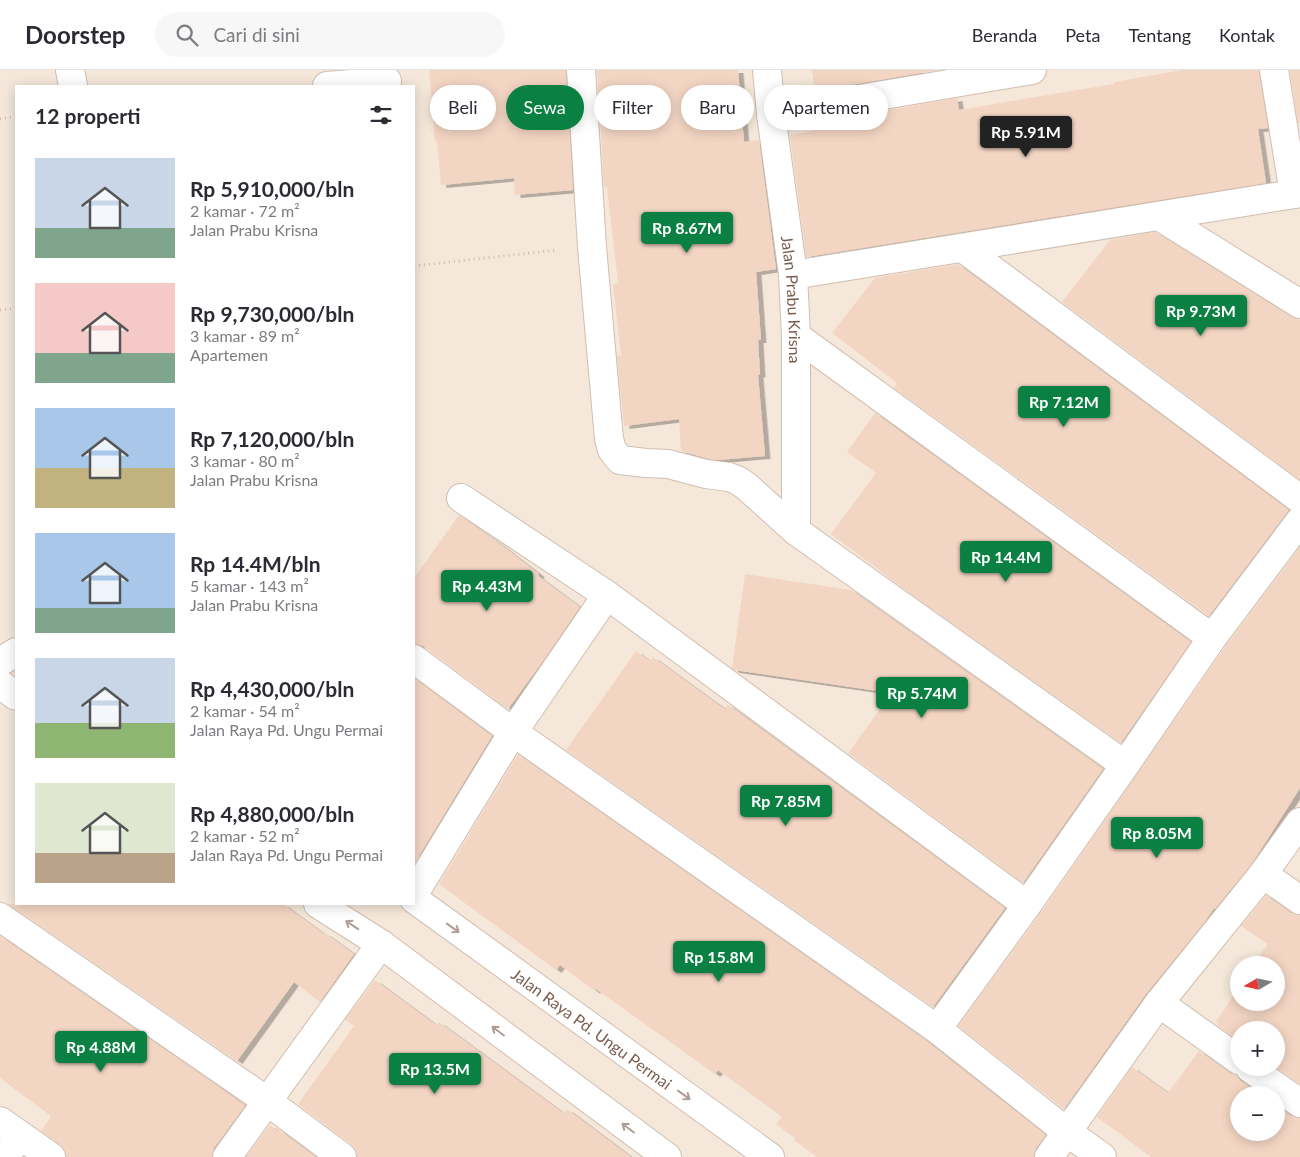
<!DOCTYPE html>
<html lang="id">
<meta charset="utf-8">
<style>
:root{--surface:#fff;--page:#f7f7f7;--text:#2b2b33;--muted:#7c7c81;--line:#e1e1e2;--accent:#0b8043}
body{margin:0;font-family:Lato,sans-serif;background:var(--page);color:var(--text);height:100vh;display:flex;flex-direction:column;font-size:19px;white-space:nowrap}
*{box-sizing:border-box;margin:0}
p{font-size:16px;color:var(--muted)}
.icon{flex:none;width:28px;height:28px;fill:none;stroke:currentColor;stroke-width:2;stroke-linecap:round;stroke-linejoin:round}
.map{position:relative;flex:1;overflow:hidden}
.side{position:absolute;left:15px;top:15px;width:400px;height:820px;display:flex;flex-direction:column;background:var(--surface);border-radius:0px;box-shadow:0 2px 12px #0003}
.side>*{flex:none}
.hud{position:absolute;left:430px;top:15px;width:475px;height:45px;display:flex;gap:10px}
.needle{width:32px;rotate:261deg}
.buttons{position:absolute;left:1230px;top:886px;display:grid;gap:10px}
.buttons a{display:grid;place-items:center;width:55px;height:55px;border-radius:50%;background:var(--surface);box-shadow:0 2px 12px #0003;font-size:25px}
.price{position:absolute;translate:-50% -42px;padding:0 11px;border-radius:5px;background:var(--accent);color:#fff;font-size:16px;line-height:32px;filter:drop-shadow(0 1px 2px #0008)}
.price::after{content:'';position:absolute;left:50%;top:30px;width:15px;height:11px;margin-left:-8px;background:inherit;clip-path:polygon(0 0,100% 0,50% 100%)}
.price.current{background:#222;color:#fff}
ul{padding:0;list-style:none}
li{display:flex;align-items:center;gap:15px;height:125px;padding:0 20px}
li span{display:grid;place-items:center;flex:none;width:140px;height:100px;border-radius:0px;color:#555}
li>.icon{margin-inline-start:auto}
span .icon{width:60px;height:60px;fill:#fffc;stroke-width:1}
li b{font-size:21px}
h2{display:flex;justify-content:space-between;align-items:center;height:60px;padding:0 20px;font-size:21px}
.pill{padding:0 18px;border-radius:22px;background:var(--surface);box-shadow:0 2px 12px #0003;font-size:18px;line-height:45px}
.pill.current{background:var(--accent);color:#fff}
header{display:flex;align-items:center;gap:30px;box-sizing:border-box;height:70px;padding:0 25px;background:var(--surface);border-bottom:1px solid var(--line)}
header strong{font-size:24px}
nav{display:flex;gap:28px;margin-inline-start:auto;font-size:18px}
.search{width:350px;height:45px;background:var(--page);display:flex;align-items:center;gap:12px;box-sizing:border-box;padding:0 18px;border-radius:28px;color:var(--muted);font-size:19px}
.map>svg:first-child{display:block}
</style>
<header>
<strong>Doorstep</strong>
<div class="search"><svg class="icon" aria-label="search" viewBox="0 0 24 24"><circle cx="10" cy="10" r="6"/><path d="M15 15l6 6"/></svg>Cari di sini</div>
<nav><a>Beranda</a><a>Peta</a><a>Tentang</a><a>Kontak</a></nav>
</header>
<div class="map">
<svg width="1300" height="1087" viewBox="0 0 1300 1087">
<defs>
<filter id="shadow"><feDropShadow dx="5.5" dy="3" stdDeviation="0" flood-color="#0004"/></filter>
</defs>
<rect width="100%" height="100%" fill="#fdf6ec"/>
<path fill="#f5e8da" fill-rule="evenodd" d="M0,0h1300v1087h-1300zM16,16h398v818h-398zM1239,895h37v37h-37zM1239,960h37v38h-37zM1239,1025h37v37h-37z"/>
<g fill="#f3d5c3" filter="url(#shadow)">
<polygon points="429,0 566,0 573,120 515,125 514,108 441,115 437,71 435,71"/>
<polygon points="597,0 738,0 744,72 759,70 776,199 756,202 761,270 758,270 760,304 758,305 765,386 719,390 709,389 681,381 679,349 624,356 617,286 621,286 613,214 618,213 607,117 604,117"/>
<polygon points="812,0 938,0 815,21"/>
<polygon points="1182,0 1259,0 1268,58 1258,59 1266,113 806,187 790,65 821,59 820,52 957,28 959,40 1114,14 1114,12"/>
<polygon points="1290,0 1300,0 1300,53 1298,53"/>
<polygon points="1155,162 1292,247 1300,250 1300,410 1062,232 1110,170"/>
<polygon points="958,194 1289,440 1209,546 894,318 897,313 832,263 875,208"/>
<polygon points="875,343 1191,572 1121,673 919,530 831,464 876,403 847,382"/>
<polygon points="459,445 496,471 539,504 538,506 580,537 543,591 508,639 423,576 414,574 414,508"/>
<polygon points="1300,477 1300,718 1251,795 1215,839 1214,838 1204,853 1146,924 1064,1039 958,956 1040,844 1225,577"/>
<polygon points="745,504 851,520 1103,699 1023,813 848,683 892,623 734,600 732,598"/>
<polygon points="636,581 650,591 653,587 726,640 727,634 1005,838 933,937 566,680"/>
<polygon points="414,608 492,666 414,794"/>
<polygon points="518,684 928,972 1046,1065 1036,1078 1034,1087 817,1087 794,1070 795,1068 776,1054 782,1047 718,1000 715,1004 596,919 595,921 560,895 556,900 439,814"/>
<polygon points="1266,825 1291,843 1300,845 1300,1014 1276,997 1276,960 1239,960 1239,971 1217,955 1218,954 1216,952 1239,917 1239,932 1276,932 1276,895 1253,895 1268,874 1241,856"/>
<polygon points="8,834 283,834 324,864 325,863 354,884 320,932 294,912 237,991"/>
<polygon points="0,866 218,1016 245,1036 214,1078 212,1087 66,1087 65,1080 60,1075 41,1061 51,1046 0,1008"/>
<polygon points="375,910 436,955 439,952 563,1043 567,1039 631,1087 357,1087 356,1080 351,1074 298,1034 354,956 345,950"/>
<polygon points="1199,981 1230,1003 1236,1005 1241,1011 1261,1025 1239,1025 1239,1062 1276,1062 1276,1035 1291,1046 1300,1048 1300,1087 1151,1087 1097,1047 1132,997 1168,1023"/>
<polygon points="270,1055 278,1061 279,1060 316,1087 246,1087"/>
</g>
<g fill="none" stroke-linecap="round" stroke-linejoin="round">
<g stroke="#d1beb0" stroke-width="30">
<g id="minor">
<polyline points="70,0 73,16"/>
<polyline points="581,0 592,177 609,369 612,380 620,390 646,393 668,394 706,404 729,407 737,410 746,416 796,461 1125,695"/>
<path id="s1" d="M767,0l4,44 22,161 3,61v195"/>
<polyline points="1274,0 1294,124"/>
<polyline points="327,16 387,11"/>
<polyline points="771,44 1032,0"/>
<polyline points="1159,146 1300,234"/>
<polyline points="963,178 1300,429"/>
<polyline points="793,205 1300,123"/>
<polyline points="796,266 1212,568"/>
<polyline points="461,428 607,525 1027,835"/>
<polyline points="414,589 513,662 937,959 1067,1062 1102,1087"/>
<polyline points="0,592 16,582"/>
<polyline points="0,614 16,626"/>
<polyline points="1263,804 1300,830"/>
<polyline points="414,824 513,662 607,525"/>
<path id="s2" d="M414,829l356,258"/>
<polyline points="318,834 381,874 667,1087"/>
<polyline points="0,847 267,1031 342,1087"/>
<polyline points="1159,933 1239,990"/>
<polyline points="937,959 1027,835 1125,695 1212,568 1300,451"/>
<polyline points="1250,998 1300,1033"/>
<polyline points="0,1051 51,1087"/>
<polyline points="5,1087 20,1065"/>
<polyline points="227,1087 381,874"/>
<polyline points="1049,1087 1159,933 1263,804 1300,752"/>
</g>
</g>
<g stroke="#d9b8a5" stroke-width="3" stroke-dasharray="1 4" stroke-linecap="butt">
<polyline points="0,49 16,46"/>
<polyline points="414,196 557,180"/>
<polyline points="0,240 16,238"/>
</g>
<use href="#minor" stroke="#fff" stroke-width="28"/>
</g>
<defs><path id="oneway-shaft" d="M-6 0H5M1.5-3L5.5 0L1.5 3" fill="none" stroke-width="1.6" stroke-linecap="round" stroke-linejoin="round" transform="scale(1.25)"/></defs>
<g stroke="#af9d94">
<use href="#oneway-shaft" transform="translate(352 855) rotate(-147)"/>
<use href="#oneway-shaft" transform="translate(453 858) rotate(36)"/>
<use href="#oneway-shaft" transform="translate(498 961) rotate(-143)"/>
<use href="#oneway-shaft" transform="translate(684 1025) rotate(36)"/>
<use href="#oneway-shaft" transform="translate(628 1058) rotate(-143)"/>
</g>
<g text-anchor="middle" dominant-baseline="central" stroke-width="4.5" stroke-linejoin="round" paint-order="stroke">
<g font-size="16" fill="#7a5c4d" stroke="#fffaf3">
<text stroke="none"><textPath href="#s1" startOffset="231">Jalan Prabu Krisna</textPath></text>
<text stroke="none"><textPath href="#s2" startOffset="220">Jalan Raya Pd. Ungu Permai</textPath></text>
</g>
</g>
</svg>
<div class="buttons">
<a><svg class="needle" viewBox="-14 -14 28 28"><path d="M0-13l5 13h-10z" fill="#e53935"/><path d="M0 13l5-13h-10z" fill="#7c7c81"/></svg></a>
<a>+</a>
<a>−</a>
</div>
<b class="price current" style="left:1026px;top:88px">Rp 5.91M</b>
<b class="price" style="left:687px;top:184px">Rp 8.67M</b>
<b class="price" style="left:1201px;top:267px">Rp 9.73M</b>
<b class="price" style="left:1064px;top:358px">Rp 7.12M</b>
<b class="price" style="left:1006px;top:513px">Rp 14.4M</b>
<b class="price" style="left:487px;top:542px">Rp 4.43M</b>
<b class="price" style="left:922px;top:649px">Rp 5.74M</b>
<b class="price" style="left:786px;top:757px">Rp 7.85M</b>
<b class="price" style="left:1157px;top:789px">Rp 8.05M</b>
<b class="price" style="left:719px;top:913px">Rp 15.8M</b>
<b class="price" style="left:101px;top:1003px">Rp 4.88M</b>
<b class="price" style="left:435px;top:1025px">Rp 13.5M</b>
<div class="hud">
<a class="pill">Beli</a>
<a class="pill current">Sewa</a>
<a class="pill">Filter</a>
<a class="pill">Baru</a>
<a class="pill">Apartemen</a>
</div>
<section class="side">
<h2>12 properti<svg class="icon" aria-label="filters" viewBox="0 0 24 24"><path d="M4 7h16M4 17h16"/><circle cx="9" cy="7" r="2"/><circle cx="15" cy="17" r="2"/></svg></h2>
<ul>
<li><span style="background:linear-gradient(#c9d6e8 70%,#7fa58c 0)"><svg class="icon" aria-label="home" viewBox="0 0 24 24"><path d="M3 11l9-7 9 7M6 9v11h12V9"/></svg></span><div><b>Rp 5,910,000/bln</b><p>2 kamar · 72 m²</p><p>Jalan Prabu Krisna</p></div></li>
<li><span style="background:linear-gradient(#f6c9c9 70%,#7fa58c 0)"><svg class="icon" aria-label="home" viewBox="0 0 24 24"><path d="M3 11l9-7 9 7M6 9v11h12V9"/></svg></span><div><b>Rp 9,730,000/bln</b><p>3 kamar · 89 m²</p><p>Apartemen</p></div></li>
<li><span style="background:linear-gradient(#a9c7e8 60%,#c2b280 0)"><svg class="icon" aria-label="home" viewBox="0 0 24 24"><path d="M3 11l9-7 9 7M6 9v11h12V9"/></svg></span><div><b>Rp 7,120,000/bln</b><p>3 kamar · 80 m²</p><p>Jalan Prabu Krisna</p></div></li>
<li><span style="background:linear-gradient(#a9c7e8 75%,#7fa58c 0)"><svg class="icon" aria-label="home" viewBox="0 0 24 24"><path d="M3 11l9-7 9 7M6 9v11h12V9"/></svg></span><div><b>Rp 14.4M/bln</b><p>5 kamar · 143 m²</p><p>Jalan Prabu Krisna</p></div></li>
<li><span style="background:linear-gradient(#c9d6e8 65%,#8fb573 0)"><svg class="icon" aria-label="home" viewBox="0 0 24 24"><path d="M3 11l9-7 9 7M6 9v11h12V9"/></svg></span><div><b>Rp 4,430,000/bln</b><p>2 kamar · 54 m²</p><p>Jalan Raya Pd. Ungu Permai</p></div></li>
<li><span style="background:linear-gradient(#dfe7d0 70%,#b9a48a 0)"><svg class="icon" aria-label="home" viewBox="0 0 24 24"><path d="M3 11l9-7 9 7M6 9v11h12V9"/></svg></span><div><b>Rp 4,880,000/bln</b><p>2 kamar · 52 m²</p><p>Jalan Raya Pd. Ungu Permai</p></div></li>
</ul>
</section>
</div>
